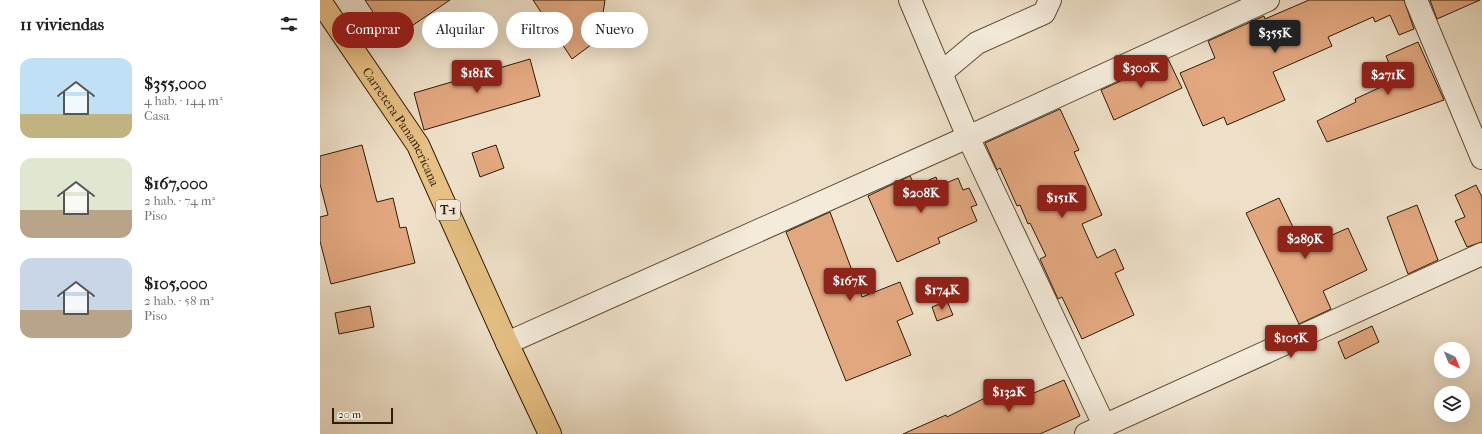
<!DOCTYPE html>
<html lang="es">
<meta charset="utf-8">
<style>
:root{--surface:#fff;--page:#f2f2f2;--text:#222;--muted:#767676;--accent:#8f2418}
body{margin:0;font-family:"IM FELL French Canon",serif;background:var(--page);color:var(--text);height:100vh;display:flex;flex-direction:column;font-size:15px;white-space:nowrap}
*{box-sizing:border-box;margin:0}
p{font-size:13px;color:var(--muted)}
.icon{flex:none;width:22px;height:22px;fill:none;stroke:currentColor;stroke-width:2;stroke-linecap:round;stroke-linejoin:round}
.map{position:relative;flex:1;overflow:hidden}
.drawer{display:flex;flex-direction:column;background:var(--surface);width:320px}
.drawer>*{flex:none}
.banner{position:absolute;left:12px;top:12px;width:380px;height:36px;display:flex;gap:8px}
.needle{width:26px;rotate:137deg}
.buttons{position:absolute;left:1114px;top:342px;display:grid;gap:8px}
.buttons a{display:grid;place-items:center;width:36px;height:36px;border-radius:50%;background:var(--surface);box-shadow:0 4px 16px #0002;font-size:20px}
.scale{position:absolute;left:12px;bottom:10px;width:61px;box-sizing:border-box;padding-left:4px;border:2px solid #2e1c03;border-top:0;font-size:11px;line-height:14px;white-space:nowrap;color:#2e1c03;-webkit-text-stroke:3px #f4ebdb;paint-order:stroke}
.price{position:absolute;translate:-50% -34px;padding:0 9px;border-radius:4px;background:var(--accent);color:#fff;font-size:13px;line-height:26px;filter:drop-shadow(0 1px 2px #0008)}
.price::after{content:'';position:absolute;left:50%;top:24px;width:12px;height:9px;margin-left:-6px;background:inherit;clip-path:polygon(0 0,100% 0,50% 100%)}
.price.current{background:#222;color:#fff}
ul{padding:0;list-style:none}
li{display:flex;align-items:center;gap:12px;height:100px;padding:0 20px}
li span{display:grid;place-items:center;flex:none;width:112px;height:80px;border-radius:12px;color:#555}
li>.icon{margin-inline-start:auto}
span .icon{width:48px;height:48px;fill:#fffc;stroke-width:1}
li b{font-size:17px}
h2{display:flex;justify-content:space-between;align-items:center;height:48px;padding:0 20px;font-size:17px}
.chip{padding:0 14px;border-radius:18px;background:var(--surface);box-shadow:0 4px 16px #0002;font-size:14px;line-height:36px}
.chip.current{background:var(--accent);color:#fff}
main{display:flex;flex:1;min-height:0}
.map>svg:first-child{display:block}
</style>
<main>
<section class="drawer">
<h2>11 viviendas<svg class="icon" aria-label="filters" viewBox="0 0 24 24"><path d="M4 7h16M4 17h16"/><circle cx="9" cy="7" r="2"/><circle cx="15" cy="17" r="2"/></svg></h2>
<ul>
<li><span style="background:linear-gradient(#bfe0f5 70%,#c2b280 0)"><svg class="icon" aria-label="home" viewBox="0 0 24 24"><path d="M3 11l9-7 9 7M6 9v11h12V9"/></svg></span><div><b>$355,000</b><p>4 hab. · 144 m²</p><p>Casa</p></div></li>
<li><span style="background:linear-gradient(#dfe7d0 65%,#b9a48a 0)"><svg class="icon" aria-label="home" viewBox="0 0 24 24"><path d="M3 11l9-7 9 7M6 9v11h12V9"/></svg></span><div><b>$167,000</b><p>2 hab. · 74 m²</p><p>Piso</p></div></li>
<li><span style="background:linear-gradient(#c9d6e8 65%,#b9a48a 0)"><svg class="icon" aria-label="home" viewBox="0 0 24 24"><path d="M3 11l9-7 9 7M6 9v11h12V9"/></svg></span><div><b>$105,000</b><p>2 hab. · 58 m²</p><p>Piso</p></div></li>
</ul>
</section>
<div class="map">
<svg width="1162" height="434" viewBox="0 0 1162 434">
<rect width="100%" height="100%" fill="#eee0c8"/>
<filter id="stains"><feTurbulence type="fractalNoise" baseFrequency=".005" numOctaves="4"/><feColorMatrix values="0 0 0 0 .2 0 0 0 0 .09 0 0 0 0 .02 0 0 0 .5 -.17"/></filter>
<radialGradient id="worn" r=".72"><stop offset=".6" stop-color="#630" stop-opacity="0"/><stop offset="1" stop-color="#630" stop-opacity=".3"/></radialGradient>
<g fill="#e2a77f" stroke="#2e1c03">
<polygon points="45,0 130,0 71,40"/>
<polygon points="213,0 285,0 279,39 252,59"/>
<polygon points="989,0 1084,0 1094,29 1079,35 1070,15 1055,22 1053,17 1008,37 1012,46 953,72 965,100 907,125 904,117 883,126 860,73 895,58 888,41 944,16 945,19"/>
<polygon points="1110,0 1160,0 1117,19"/>
<polygon points="1098,42 1124,100 1007,142 997,121 1036,102 1035,99 1076,80 1066,56"/>
<polygon points="210,59 220,96 104,130 94,93"/>
<polygon points="848,59 862,88 794,120 781,90"/>
<polygon points="740,109 759,150 754,152 782,215 762,224 777,258 795,249 804,269 795,273 814,315 762,339 742,297 738,299 720,259 726,256 710,223 708,224 700,205 697,206 680,168 677,170 665,143"/>
<polygon points="42,145 57,202 73,198 80,228 86,227 95,263 11,284 0,241 0,217 8,215 0,184 0,156"/>
<polygon points="176,145 184,168 160,177 152,153"/>
<polygon points="590,176 595,186 616,177 619,186 638,178 643,190 649,188 657,205 651,207 657,221 618,238 620,243 577,262 548,196"/>
<polygon points="1156,185 1162,197 1162,242 1147,247 1135,221 1145,217 1135,195"/>
<polygon points="959,198 983,248 1028,228 1047,270 1003,291 1011,309 979,324 926,213"/>
<polygon points="1097,205 1118,260 1088,274 1067,217"/>
<polygon points="510,212 542,297 580,282 593,314 577,321 591,355 526,381 466,232"/>
<polygon points="627,301 633,315 617,321 612,307"/>
<polygon points="50,306 54,327 19,334 15,313"/>
<polygon points="1052,326 1059,342 1025,359 1018,342"/>
<polygon points="744,380 760,416 720,434 583,434 626,415 627,417 667,397 664,390 681,382 687,393 709,382 714,393"/>
</g>
<g fill="none" stroke-linecap="round" stroke-linejoin="round">
<g stroke="#5e4d34" stroke-width="24">
<g id="street">
<polyline points="590,0 648,137 784,425"/>
<polyline points="1096,0 1162,158"/>
<polyline points="621,73 657,43 724,13 730,0"/>
<polyline points="187,343 648,137 948,0"/>
<polyline points="766,434 1162,254"/>
</g>
</g>
<g stroke="#2e1c03" stroke-width="24">
<g id="highway">
<path id="s1" d="M0,1l98,144 89,198 43,91"/>
</g>
</g>
<use href="#street" stroke="#f4ebdb" stroke-width="22"/>
<use href="#highway" stroke="#e7c084" stroke-width="22"/>
</g>
<g text-anchor="middle" dominant-baseline="central" stroke-width="3.5" stroke-linejoin="round" paint-order="stroke">
<rect fill="#f4ebdb" stroke="#695a44" stroke-width="1" x="116" y="200" width="24" height="20" rx="3"/>
<g font-size="12" font-weight="bold" fill="#2e1c03">
<text x="128" y="210">T-1</text>
</g>
<g font-size="13" fill="#2e1c03" stroke="#f4ebdb">
<text stroke="none"><textPath href="#s1" startOffset="150">Carretera Panamericana</textPath></text>
</g>
</g>
<rect width="100%" height="100%" filter="url(#stains)"/>
<rect width="100%" height="100%" fill="url(#worn)"/>
</svg>
<div class="buttons">
<a><svg class="needle" viewBox="-14 -14 28 28"><path d="M0-13l5 13h-10z" fill="#e53935"/><path d="M0 13l5-13h-10z" fill="#767676"/></svg></a>
<a><svg class="icon" aria-label="layers" viewBox="0 0 24 24"><path d="M12 4l9 5-9 5-9-5zM3 14l9 5 9-5"/></svg></a>
</div>
<div class="scale">20 m</div>
<b class="price current" style="left:955px;top:54px">$355K</b>
<b class="price" style="left:821px;top:89px">$300K</b>
<b class="price" style="left:157px;top:94px">$181K</b>
<b class="price" style="left:1068px;top:96px">$271K</b>
<b class="price" style="left:601px;top:214px">$208K</b>
<b class="price" style="left:742px;top:219px">$151K</b>
<b class="price" style="left:985px;top:260px">$289K</b>
<b class="price" style="left:530px;top:302px">$167K</b>
<b class="price" style="left:622px;top:311px">$174K</b>
<b class="price" style="left:971px;top:359px">$105K</b>
<b class="price" style="left:689px;top:413px">$132K</b>
<div class="banner">
<a class="chip current">Comprar</a>
<a class="chip">Alquilar</a>
<a class="chip">Filtros</a>
<a class="chip">Nuevo</a>
</div>
</div>
</main>
